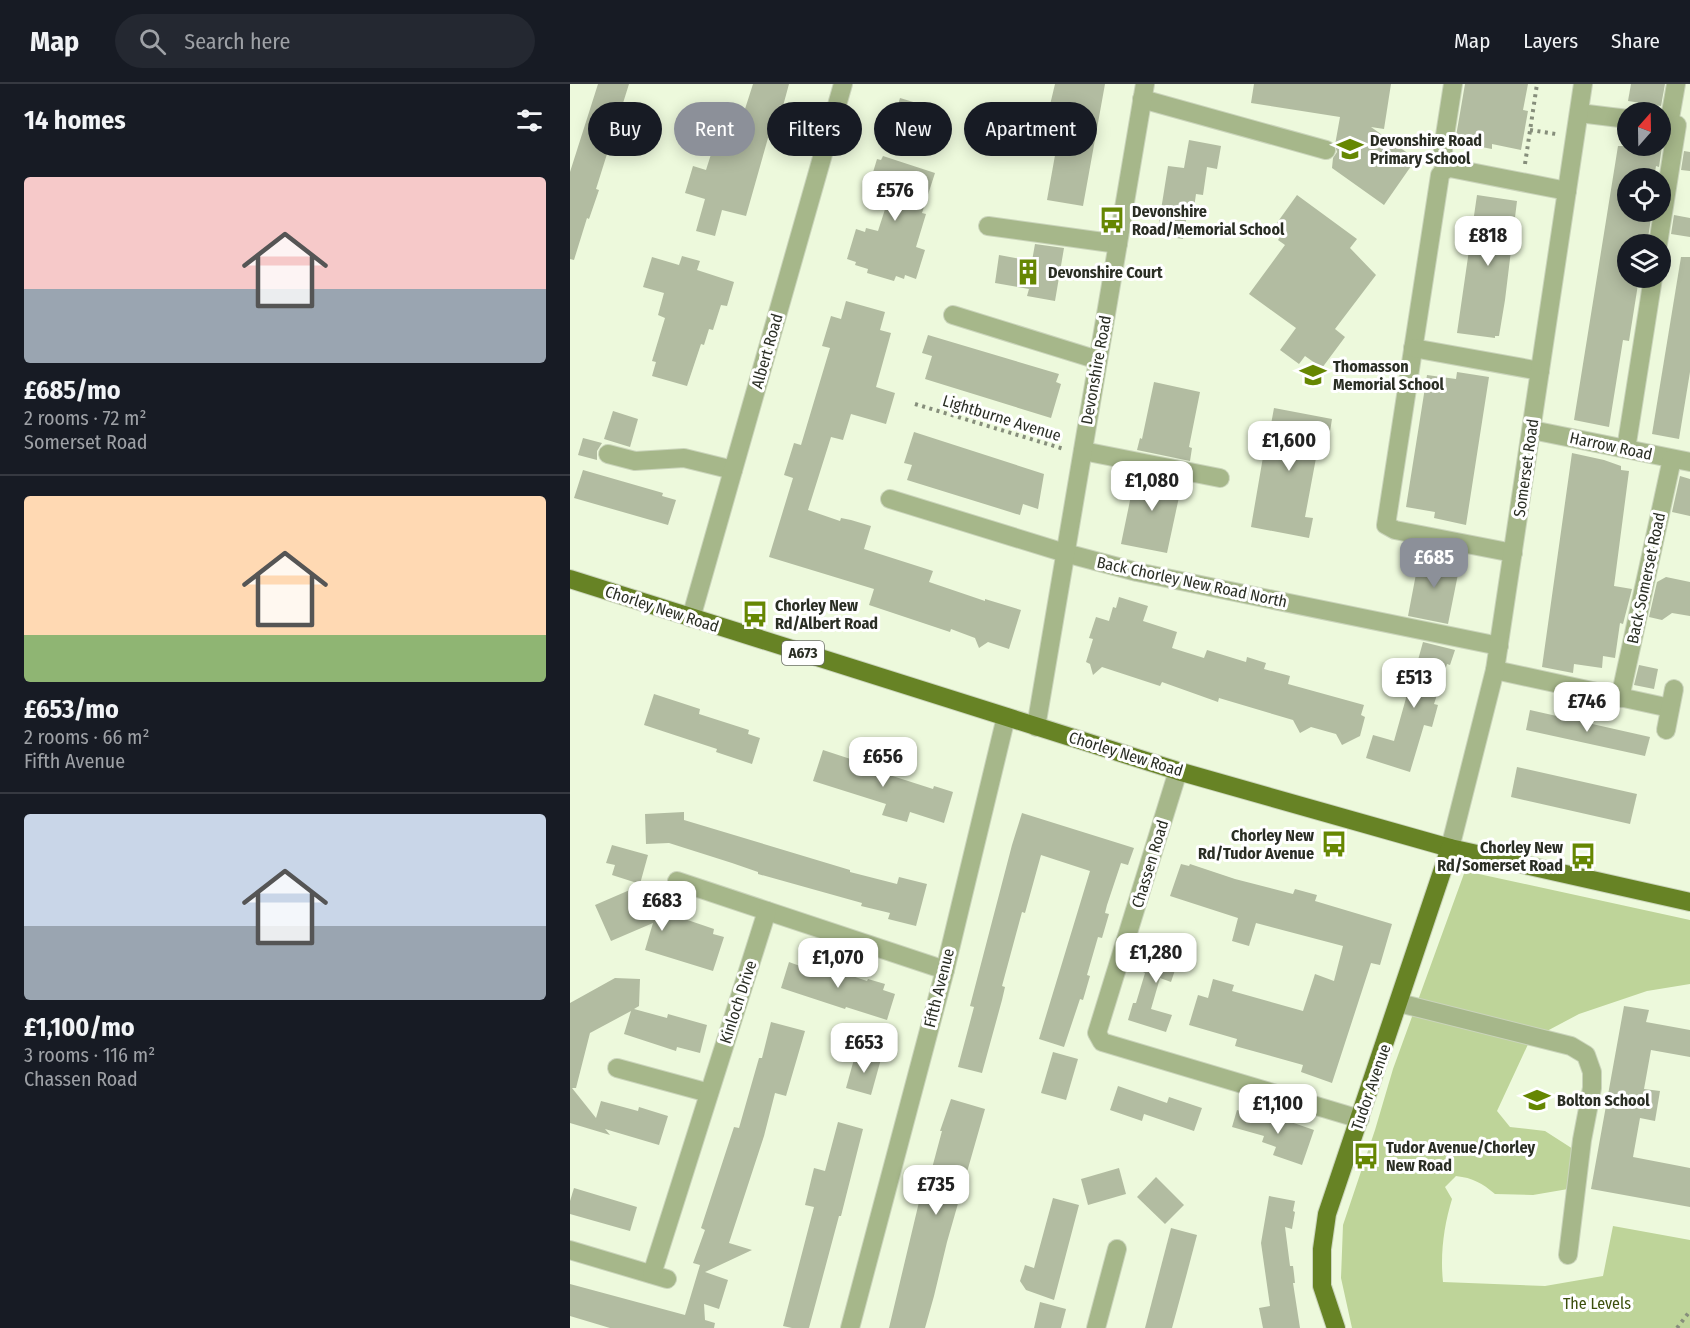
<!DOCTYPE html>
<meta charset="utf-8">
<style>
:root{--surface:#171b24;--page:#242831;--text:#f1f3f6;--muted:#9ea1a6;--line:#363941;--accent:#8c9099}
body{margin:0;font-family:"Fira Sans Condensed",sans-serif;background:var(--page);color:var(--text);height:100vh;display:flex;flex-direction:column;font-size:22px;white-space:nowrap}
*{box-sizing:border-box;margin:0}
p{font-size:20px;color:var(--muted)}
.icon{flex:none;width:33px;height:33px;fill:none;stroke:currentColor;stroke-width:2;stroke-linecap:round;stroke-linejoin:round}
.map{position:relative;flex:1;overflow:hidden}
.panel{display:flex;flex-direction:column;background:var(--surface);width:570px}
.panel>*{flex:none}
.hud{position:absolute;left:18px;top:18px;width:570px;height:54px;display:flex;gap:12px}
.needle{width:39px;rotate:20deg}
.controls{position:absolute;left:1047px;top:18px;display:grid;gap:12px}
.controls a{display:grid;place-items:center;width:54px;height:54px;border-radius:50%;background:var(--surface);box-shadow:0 3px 15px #0003;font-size:30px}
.price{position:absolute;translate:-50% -51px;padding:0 14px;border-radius:12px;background:#fff;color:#222;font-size:20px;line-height:39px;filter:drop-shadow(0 2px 3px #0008)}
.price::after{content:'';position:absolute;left:50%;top:36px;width:18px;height:14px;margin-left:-9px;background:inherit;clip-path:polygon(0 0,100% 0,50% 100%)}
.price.selected{background:var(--accent);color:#fff}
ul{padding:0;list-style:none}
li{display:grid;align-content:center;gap:12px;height:318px;padding:0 24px}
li+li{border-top:2px solid var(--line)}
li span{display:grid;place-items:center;height:186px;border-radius:6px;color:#555}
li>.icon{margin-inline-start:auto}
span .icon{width:108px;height:108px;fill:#fffc;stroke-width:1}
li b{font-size:26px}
h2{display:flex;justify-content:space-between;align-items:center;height:72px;padding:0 24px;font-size:26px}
.pill{padding:0 21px;border-radius:27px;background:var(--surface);box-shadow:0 3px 15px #0003;font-size:21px;line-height:54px}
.pill.selected{background:var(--accent);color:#fff}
header{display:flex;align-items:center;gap:36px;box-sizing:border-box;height:84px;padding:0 30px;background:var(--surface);border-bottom:2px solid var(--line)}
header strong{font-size:28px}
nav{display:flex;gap:33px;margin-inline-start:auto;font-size:21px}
.search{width:420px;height:54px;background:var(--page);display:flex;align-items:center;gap:15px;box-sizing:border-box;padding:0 21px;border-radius:33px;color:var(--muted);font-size:22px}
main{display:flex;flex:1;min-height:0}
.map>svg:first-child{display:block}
</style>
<header>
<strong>Map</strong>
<div class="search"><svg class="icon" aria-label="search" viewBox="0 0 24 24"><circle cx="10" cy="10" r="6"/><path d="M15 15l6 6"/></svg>Search here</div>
<nav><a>Map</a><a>Layers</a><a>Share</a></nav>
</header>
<main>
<section class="panel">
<h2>14 homes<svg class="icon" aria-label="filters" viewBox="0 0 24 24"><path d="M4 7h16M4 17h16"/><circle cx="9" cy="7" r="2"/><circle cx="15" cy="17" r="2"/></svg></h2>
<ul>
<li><span style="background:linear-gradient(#f6c9c9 60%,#9aa5b1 0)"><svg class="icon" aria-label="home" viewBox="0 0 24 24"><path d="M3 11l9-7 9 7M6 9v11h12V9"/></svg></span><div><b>£685/mo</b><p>2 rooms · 72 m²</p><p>Somerset Road</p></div></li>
<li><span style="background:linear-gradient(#ffd9b3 75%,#8fb573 0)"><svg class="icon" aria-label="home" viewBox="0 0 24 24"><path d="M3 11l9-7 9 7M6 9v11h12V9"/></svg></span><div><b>£653/mo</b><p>2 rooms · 66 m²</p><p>Fifth Avenue</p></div></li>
<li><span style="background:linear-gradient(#c9d6e8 60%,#9aa5b1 0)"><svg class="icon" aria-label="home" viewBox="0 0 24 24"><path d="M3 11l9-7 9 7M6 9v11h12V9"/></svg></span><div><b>£1,100/mo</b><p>3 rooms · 116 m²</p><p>Chassen Road</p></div></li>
</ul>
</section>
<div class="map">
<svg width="1120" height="1244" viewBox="0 0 1120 1244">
<rect width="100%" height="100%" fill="#edf9dc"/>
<path fill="#bed499" d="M895,787l225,49v64l-43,7 -68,23 -49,26 -33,71 13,16 35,4 28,18 -5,40 -35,6 -38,-1c-13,-11 -22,-16 -39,-18l-11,11 7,12c-8,26 -12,55 -9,83l102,4 58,-10 10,-50 77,14v88h-338l-11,-50 2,-53 32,-95 18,-61z"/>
<g fill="#b2bca1">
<polygon points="28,0 59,0 26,105 29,106 19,135 17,134 4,176 0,175 0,88"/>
<polygon points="183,0 219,0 213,22 210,21 200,55 198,54 176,132 152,126 145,152 126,147 135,115 115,109 123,82 136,86 149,45 167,50"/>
<polygon points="485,0 535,0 513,122 477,116 489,49 474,46"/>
<polygon points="684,0 821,0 814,45 801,43 846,75 814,121 762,84 763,74 767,68 765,61 770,33 681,19"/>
<polygon points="895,0 958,0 953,26 958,27 951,66 922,60 922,65 885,58"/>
<polygon points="1061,0 1095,0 1091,22 1058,17"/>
<polygon points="330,14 370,26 361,54 322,42"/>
<polygon points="619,56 651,62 647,85 637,83 633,111 626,110 623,131 617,130 613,155 587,151 598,82 614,84"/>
<polygon points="1048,62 1092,62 1089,83 1086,82 1084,94 1058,94 1058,128 1082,128 1077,160 1058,160 1058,194 1069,194 1059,257 1053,256 1039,343 1004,336"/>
<polygon points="1114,67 1120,68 1120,87 1111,86"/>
<polygon points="313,72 365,89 352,129 356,130 346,163 355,166 346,195 335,191 334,195 326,192 324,197 297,189 298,185 285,181 286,178 277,175 286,145 295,148 296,144 308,147 318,116 301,111 302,107 298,105 307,75 311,76"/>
<polygon points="727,111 787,155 780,164 806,191 765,245 775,253 752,284 735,272 729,280 710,266 726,244 679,210 715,161 708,156 712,150 704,143"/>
<polygon points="907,111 947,117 935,216 929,252 925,252 925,254 887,249"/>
<polygon points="1104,131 1120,134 1120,153 1101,150"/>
<polygon points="465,160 494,164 485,217 457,212 459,205 425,199 429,171 462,177"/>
<polygon points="112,172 130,177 127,186 164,198 157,222 151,221 143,246 139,245 134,261 131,260 117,302 82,292 86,278 82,277 95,234 88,231 94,209 73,203 82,173 109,181"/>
<polygon points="1111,173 1120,173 1120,288 1109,355 1082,350"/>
<polygon points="276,217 315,228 310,246 321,249 306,303 325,309 316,340 281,330 273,356 261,353 238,426 270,437 271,434 281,436 301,442 294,465 363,487 359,498 415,517 415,515 451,526 439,565 418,558 409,564 405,554 381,545 380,548 299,521 304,505 199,473 223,394 214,391 224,359 231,361 260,264 252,262 261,232 271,235"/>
<polygon points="358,251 489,290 486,298 491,300 481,334 355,295 362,272 352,269"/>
<polygon points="887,288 919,293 896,441 864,434 865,428 836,423 857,291 886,295"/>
<polygon points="584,298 630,308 619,363 622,364 620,377 567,366 570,354 572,355"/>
<polygon points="704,324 762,335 758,360 749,358 735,433 743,434 739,454 681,443 693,373 695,373"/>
<polygon points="43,327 68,335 60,363 34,355"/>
<polygon points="344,348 474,390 468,425 453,420 450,431 337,396 342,381 334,379"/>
<polygon points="13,354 32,359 27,367 27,376 8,371"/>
<polygon points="1002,369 1034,376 1051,382 1051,386 1059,387 1044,502 1062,505 1053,540 1050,539 1045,574 1033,572 1032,584 1004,580 1003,589 972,583"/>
<polygon points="13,386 93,409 92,412 106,416 98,441 4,414"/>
<polygon points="563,388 615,399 612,414 609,413 597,469 551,460 563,402 560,402"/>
<polygon points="1110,392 1120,395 1120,432 1102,428"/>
<polygon points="850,469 886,476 885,479 890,480 878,540 838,532"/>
<polygon points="1096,493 1120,498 1120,532 1102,529 1092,536 1079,533 1087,498"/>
<polygon points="549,513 578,522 573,537 607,548 602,564 634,574 637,566 676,578 677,573 696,579 694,585 720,592 718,600 794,621 791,631 795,633 790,652 772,661 766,650 741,643 730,649 723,636 649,614 648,618 592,598 590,602 532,583 523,591 520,580 516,578 523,555 519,554 526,533 539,537 543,523 546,524"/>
<polygon points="853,558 885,566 880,581 877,580 864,620 868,621 862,643 854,641 840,688 796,674 803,651 824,657 838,607 834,606 845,574 848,576"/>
<polygon points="1069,581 1088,585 1084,605 1064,601"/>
<polygon points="84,610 130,625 129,630 179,646 178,650 190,654 182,680 146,668 147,665 74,641"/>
<polygon points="960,626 1080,653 1075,672 956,646"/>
<polygon points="253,666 308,684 307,687 363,705 364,702 383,708 374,739 340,728 337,738 312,731 316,720 243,697"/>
<polygon points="947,683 1067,710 1060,740 941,713"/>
<polygon points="114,728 114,736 280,786 280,788 327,800 329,793 357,800 346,842 318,835 320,829 291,822 292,819 188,790 188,788 162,779 99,759 76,760 75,730"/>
<polygon points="452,729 564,764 558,781 551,779 537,821 535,829 539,830 532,854 528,853 517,891 520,892 513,916 510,915 494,963 469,955 520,787 471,771 455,829 452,828 432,902 435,903 432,916 412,989 388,983 404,923 400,922 442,761"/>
<polygon points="42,761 78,771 70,800 42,791 45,781 36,779"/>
<polygon points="611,780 619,782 620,780 665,795 723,810 725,805 747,811 745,817 822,840 810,881 801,879 762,999 731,988 733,981 665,962 667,955 619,941 628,911 638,914 643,895 664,901 662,907 733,927 745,890 764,897 773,862 686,839 679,862 662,857 668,834 600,812"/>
<polygon points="69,802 62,826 95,836 97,829 144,845 143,850 154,853 143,887 75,866 83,839 41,857 25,821"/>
<polygon points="584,852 613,862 601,898 590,894 581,925 602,931 596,948 558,936 563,919 566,919 575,889 573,888"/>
<polygon points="232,875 297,897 298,895 315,900 313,906 325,910 317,936 276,923 275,925 211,904 219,878 230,882"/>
<polygon points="45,894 70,895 69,922 64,925 97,934 98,930 137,941 130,969 107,963 106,967 54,950 61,927 20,949 6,1004 2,1004 26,1034 31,1017 68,1027 69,1023 98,1032 89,1061 35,1045 40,1051 0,1039 0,919"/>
<polygon points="1054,922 1079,926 1076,938 1120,946 1120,973 1081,966 1074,1005 1090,1007 1085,1037 1070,1034 1063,1073 1120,1084 1120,1123 1021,1105"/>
<polygon points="201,938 235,947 216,1012 205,1009 194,1052 159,1159 182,1166 135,1188 158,1196 149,1225 134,1220 135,1236 145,1239 144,1244 40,1244 0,1232 0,1200 115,1231 130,1181 123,1179 135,1146 131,1144 164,1043 169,1044 189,974 192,974"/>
<polygon points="286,968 311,975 301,1011 276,1004"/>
<polygon points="483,968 508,975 496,1016 471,1009"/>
<polygon points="548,1002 597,1019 599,1013 632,1024 624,1047 574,1030 572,1037 540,1026"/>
<polygon points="381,1015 415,1025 377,1158 364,1212 355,1244 319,1244 349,1118 355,1098 358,1099 372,1047 370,1047"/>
<polygon points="667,1026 714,1040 715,1036 744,1046 732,1081 703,1071 706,1063 692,1058 694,1052 662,1043"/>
<polygon points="268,1038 293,1045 271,1132 269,1132 239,1244 222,1244 213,1242 244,1123 235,1121 244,1084 255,1087"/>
<polygon points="549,1084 556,1110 518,1121 511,1095"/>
<polygon points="586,1093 614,1121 595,1140 567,1113"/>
<polygon points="4,1104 67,1123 60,1147 0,1130 0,1117"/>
<polygon points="699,1112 725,1117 723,1127 725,1128 722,1145 715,1143 720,1182 723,1182 724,1190 725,1199 723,1199 730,1244 693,1244 689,1224 700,1222 691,1159"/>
<polygon points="483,1114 509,1121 484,1216 456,1206 450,1197 455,1181 464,1184"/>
<polygon points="601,1144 627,1151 617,1189 602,1244 575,1244"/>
<polygon points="470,1218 496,1225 491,1244 464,1244"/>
</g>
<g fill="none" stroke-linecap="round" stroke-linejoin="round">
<g stroke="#cad4bb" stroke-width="20">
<g id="minor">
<polyline points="572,15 756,66"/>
<polyline points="1009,29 1058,35"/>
<polyline points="1099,40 1106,0"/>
<polyline points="874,86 870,91 816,441 825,446 943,469"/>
<polyline points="874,86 880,84 997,107"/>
<polyline points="874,86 873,64 883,0"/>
<polyline points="418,142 548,160"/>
<polyline points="1088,160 1107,41"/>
<polyline points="383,231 528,276"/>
<polyline points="843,264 970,287"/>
<polyline points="962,346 1120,378"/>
<polyline points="1056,365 1083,194"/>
<polyline points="513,367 650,394"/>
<polyline points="38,370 65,377 114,374 163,386"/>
<polyline points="320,415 495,469 567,488 929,562"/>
<polyline points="121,534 273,0"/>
<polyline points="925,586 1100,624"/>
<polyline points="1050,614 1102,375"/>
<polyline points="466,643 575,0"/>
<polyline points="1096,646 1104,605"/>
<polyline points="608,687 527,949 532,958 790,1035"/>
<polyline points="880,764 925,586 1013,0"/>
<polyline points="107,797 375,886"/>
<polyline points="829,919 1001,962 1016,971 1022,988 1022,1004 1012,1056 998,1171"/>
<polyline points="47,984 139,1009"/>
<polyline points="0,1166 97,1195"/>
<polyline points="82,1190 197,827"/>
<polyline points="280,1244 375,886 436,633"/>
<polyline points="526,1244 547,1165"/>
</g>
</g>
<g stroke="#cad4bb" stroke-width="20">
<g id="major">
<polyline points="0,495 608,687 880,764 1120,818"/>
<polyline points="766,1244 752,1202 752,1165 757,1130 880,764"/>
</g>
</g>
<g stroke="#868e7b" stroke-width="4" stroke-dasharray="3 4.5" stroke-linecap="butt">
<polyline points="960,46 986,50"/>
<polyline points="955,80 967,0"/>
<polyline points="345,320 494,365"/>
<polyline points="1107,1244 1120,1227"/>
</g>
<use href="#minor" stroke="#a6b78a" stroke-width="18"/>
<use href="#major" stroke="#678325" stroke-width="18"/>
</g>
<defs>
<g id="school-bare" transform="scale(2.07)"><path d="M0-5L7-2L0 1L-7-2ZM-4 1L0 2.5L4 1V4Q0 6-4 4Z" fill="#668702" stroke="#fff" stroke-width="2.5" paint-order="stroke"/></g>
<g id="bus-bare" transform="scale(2.07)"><path d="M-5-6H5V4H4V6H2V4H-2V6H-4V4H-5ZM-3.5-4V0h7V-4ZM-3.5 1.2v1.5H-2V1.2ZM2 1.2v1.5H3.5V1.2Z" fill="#668702" stroke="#fff" stroke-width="2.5" paint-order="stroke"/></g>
<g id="building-bare" transform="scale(2.07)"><path d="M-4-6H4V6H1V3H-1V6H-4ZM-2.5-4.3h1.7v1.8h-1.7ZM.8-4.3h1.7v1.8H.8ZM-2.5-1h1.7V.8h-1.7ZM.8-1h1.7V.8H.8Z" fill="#668702" stroke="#fff" stroke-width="2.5" paint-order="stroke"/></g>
</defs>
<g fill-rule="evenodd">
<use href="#school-bare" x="780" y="65"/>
<use href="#bus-bare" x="542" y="136"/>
<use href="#building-bare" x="458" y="188"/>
<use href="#school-bare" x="743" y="291"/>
<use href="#bus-bare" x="185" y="530"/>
<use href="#bus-bare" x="764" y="760"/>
<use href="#bus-bare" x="1013" y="772"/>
<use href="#school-bare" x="967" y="1016"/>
<use href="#bus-bare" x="796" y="1072"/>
</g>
<g text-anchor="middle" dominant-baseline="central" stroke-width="6" stroke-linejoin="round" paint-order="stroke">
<rect fill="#fff" stroke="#6a6d66" stroke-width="1.5" x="212" y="557" width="42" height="24" rx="4.5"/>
<g font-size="15" font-weight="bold" fill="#2a2e24">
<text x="233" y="569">A673</text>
</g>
<g font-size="16" font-weight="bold" fill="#2a2e24" stroke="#fff" text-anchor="start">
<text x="800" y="56">Devonshire Road<tspan x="800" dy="18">Primary School</tspan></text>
<text x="562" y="127">Devonshire<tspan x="562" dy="18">Road/Memorial School</tspan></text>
<text x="478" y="188">Devonshire Court</text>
<text x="763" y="282">Thomasson<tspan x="763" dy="18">Memorial School</tspan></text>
<text x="205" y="521">Chorley New<tspan x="205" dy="18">Rd/Albert Road</tspan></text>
<text x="744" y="751" text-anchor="end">Chorley New<tspan x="744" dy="18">Rd/Tudor Avenue</tspan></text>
<text x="993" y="763" text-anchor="end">Chorley New<tspan x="993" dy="18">Rd/Somerset Road</tspan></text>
<text x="987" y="1016">Bolton School</text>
<text x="816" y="1063">Tudor Avenue/Chorley<tspan x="816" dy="18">New Road</tspan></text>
</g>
<g font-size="16" fill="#2a2e24" stroke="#fff">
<text transform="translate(197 267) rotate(-74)">Albert Road</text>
<text transform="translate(526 286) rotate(-80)">Devonshire Road</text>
<text transform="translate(432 334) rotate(17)">Lightburne Avenue</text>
<text transform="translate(1041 362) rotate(12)">Harrow Road</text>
<text transform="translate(956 384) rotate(-82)">Somerset Road</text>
<text transform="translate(1076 494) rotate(-78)">Back Somerset Road</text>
<text transform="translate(622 498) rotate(12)">Back Chorley New Road North</text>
<text transform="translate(92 525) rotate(18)">Chorley New Road</text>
<text transform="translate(556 670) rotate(17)">Chorley New Road</text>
<text transform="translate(580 780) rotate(-73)">Chassen Road</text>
<text transform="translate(369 904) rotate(-76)">Fifth Avenue</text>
<text transform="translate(168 918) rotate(-72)">Kinloch Drive</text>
<text transform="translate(801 1003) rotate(-71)">Tudor Avenue</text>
</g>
<g font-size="16" fill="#3c4f0c" stroke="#fff">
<text x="1027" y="1219">The Levels</text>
</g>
</g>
</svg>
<div class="controls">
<a><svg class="needle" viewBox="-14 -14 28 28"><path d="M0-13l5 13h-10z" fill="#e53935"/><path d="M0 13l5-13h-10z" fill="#9ea1a6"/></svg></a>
<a><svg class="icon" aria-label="locate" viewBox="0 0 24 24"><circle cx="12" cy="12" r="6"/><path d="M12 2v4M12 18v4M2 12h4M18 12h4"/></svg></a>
<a><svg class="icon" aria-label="layers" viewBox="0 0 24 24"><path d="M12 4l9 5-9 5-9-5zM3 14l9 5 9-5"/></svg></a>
</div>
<b class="price" style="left:325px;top:138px">£576</b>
<b class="price" style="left:918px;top:183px">£818</b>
<b class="price" style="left:719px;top:388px">£1,600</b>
<b class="price" style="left:582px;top:428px">£1,080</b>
<b class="price selected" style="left:864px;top:505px">£685</b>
<b class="price" style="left:844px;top:625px">£513</b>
<b class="price" style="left:1017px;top:649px">£746</b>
<b class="price" style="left:313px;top:704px">£656</b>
<b class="price" style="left:92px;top:848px">£683</b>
<b class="price" style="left:586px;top:900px">£1,280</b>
<b class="price" style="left:268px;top:905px">£1,070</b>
<b class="price" style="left:294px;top:990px">£653</b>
<b class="price" style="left:708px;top:1051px">£1,100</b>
<b class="price" style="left:366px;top:1132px">£735</b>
<div class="hud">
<a class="pill">Buy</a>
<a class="pill selected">Rent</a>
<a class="pill">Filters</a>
<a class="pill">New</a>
<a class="pill">Apartment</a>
</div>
</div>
</main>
